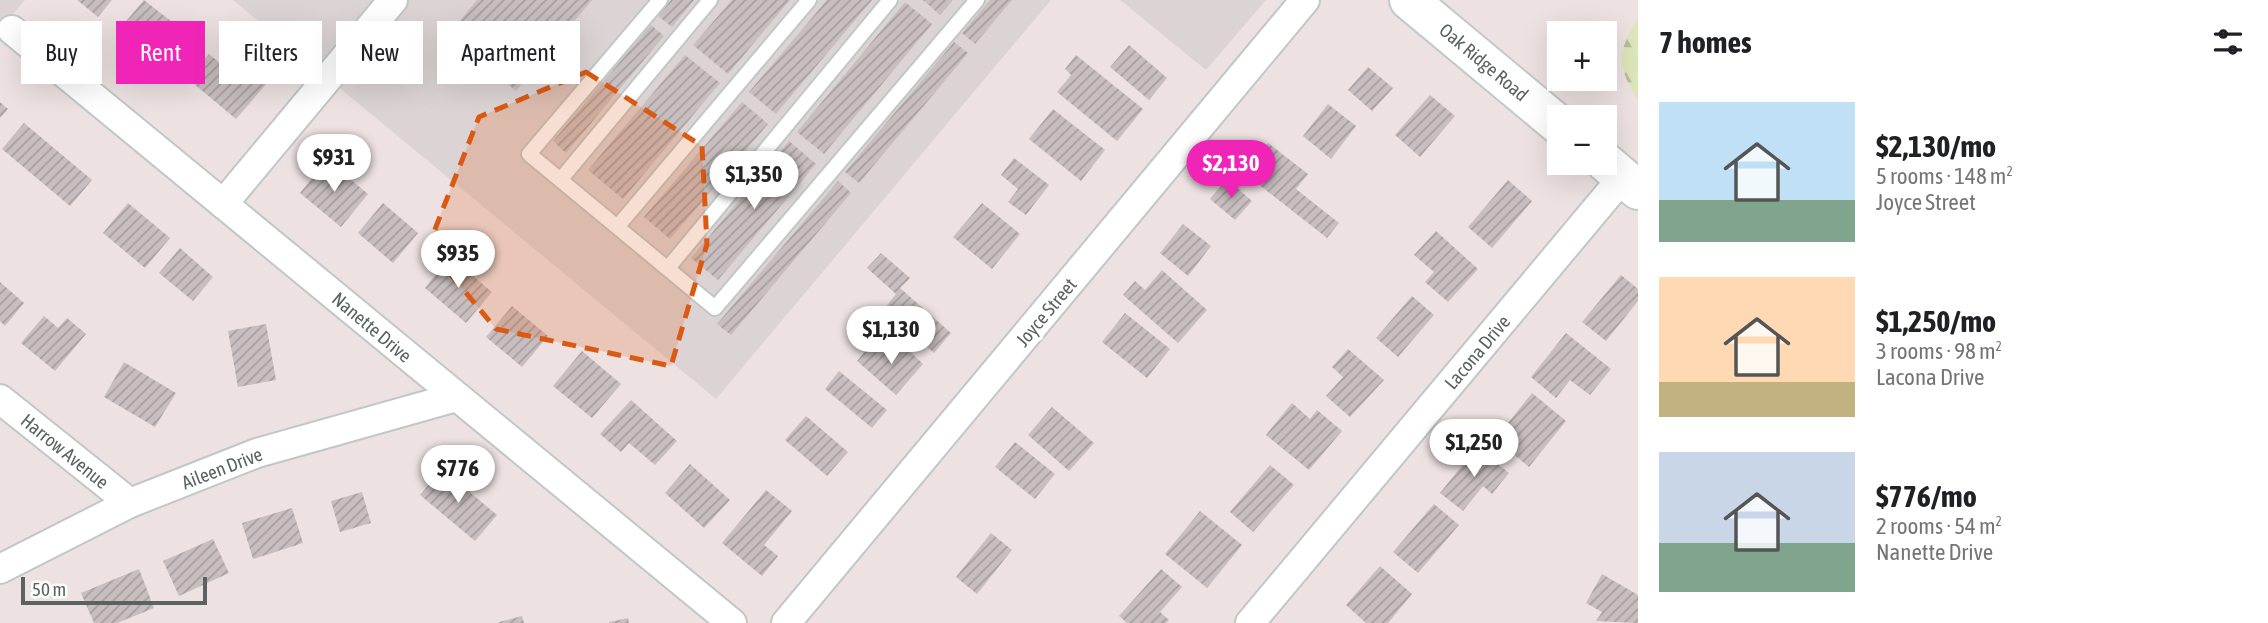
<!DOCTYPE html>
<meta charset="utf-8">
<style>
:root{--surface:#fff;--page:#f2f2f2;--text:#202124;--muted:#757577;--accent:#f025b7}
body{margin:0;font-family:"Asap Condensed",sans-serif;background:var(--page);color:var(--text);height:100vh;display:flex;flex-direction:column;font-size:26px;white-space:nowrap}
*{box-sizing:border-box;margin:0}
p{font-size:23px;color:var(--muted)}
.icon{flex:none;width:38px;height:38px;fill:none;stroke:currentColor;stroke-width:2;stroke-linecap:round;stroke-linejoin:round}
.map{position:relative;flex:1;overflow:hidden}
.details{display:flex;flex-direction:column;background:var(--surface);width:630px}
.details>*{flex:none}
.hud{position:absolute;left:21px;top:21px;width:665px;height:63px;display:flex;gap:14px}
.buttons{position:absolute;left:1547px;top:21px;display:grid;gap:14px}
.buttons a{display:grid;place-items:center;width:70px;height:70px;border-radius:0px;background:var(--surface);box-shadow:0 7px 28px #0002;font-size:35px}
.scale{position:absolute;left:21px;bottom:18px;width:186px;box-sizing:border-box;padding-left:7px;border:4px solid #5a6361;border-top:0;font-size:19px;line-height:24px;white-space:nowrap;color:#5a6361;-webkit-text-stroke:5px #fff;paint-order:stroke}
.price{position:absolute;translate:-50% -60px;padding:0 16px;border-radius:24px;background:#fff;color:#222;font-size:23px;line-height:46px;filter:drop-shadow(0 2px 4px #0008)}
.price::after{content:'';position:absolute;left:50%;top:42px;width:21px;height:16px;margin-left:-10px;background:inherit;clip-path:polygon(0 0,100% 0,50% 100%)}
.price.current{background:var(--accent);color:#fff}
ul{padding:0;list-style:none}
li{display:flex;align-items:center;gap:21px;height:175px;padding:0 21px}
li span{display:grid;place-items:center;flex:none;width:196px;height:140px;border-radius:0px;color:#555}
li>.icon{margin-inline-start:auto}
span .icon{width:84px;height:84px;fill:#fffc;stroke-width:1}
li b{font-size:30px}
h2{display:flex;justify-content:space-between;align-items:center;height:84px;padding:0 21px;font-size:30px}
.tag{padding:0 24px;border-radius:0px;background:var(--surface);box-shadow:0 7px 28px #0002;font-size:24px;line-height:63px}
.tag.current{background:var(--accent);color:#fff}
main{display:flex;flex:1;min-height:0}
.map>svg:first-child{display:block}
</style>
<main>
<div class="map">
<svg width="1638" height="623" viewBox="0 0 1638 623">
<defs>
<pattern id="forest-firs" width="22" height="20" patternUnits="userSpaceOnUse" patternTransform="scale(1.75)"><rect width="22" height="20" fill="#dee6bc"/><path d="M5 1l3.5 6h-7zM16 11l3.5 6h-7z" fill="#b7be9c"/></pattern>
<pattern id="building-hatch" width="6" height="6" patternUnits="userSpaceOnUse" patternTransform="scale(1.75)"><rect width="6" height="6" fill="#c8bebf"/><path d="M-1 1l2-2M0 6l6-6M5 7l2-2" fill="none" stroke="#a59e9f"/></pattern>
</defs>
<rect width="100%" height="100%" fill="#ede1e1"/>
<g fill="#dcd4d4">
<polygon points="0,0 25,0 0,29"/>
<polygon points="233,0 1051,0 716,399"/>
<polygon points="1120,0 1266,0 1206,70"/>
</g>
<path fill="url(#forest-firs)" d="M1638,18v82c-23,-38 -21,-45 0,-82z"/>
<g fill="url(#building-hatch)">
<polygon points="77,0 112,0 98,17"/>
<polygon points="144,0 190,36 163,68 118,31"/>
<polygon points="477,0 592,0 516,91 449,34"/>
<polygon points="671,0 694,0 672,27 658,16"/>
<polygon points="732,0 790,0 728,74 693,45"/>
<polygon points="827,0 872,0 776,114 749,92"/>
<polygon points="923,0 953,0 940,15"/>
<polygon points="990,0 1012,0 975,44 962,33"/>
<polygon points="905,2 932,24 824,154 797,132"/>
<polygon points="651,25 664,36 566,153 553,141"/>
<polygon points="954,42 968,53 859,183 845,172"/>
<polygon points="1129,45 1167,78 1149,100 1110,67"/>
<polygon points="209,54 226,68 234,57 266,84 236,119 188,79"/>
<polygon points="685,55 720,83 623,199 588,170"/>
<polygon points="1076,55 1143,109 1117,141 1057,92 1071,75 1065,69"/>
<polygon points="1368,67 1393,88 1372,111 1348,90"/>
<polygon points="1430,95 1455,116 1420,157 1395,135"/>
<polygon points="0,102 8,109 0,118"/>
<polygon points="742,102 768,124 670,239 644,217"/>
<polygon points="1328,104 1356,126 1331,159 1303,136"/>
<polygon points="1053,109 1105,150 1081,181 1029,139"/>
<polygon points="24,123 92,180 70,206 2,149"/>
<polygon points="789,141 816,164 718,280 691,258"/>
<polygon points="1268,143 1308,174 1296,189 1339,223 1327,238 1244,173"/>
<polygon points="1014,158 1049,185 1026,215 1008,202 1018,189 1001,175"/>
<polygon points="327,160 368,194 341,227 300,193"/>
<polygon points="1227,179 1252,201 1235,220 1210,199"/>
<polygon points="1508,180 1532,201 1492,248 1468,227"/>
<polygon points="838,181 851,193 731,335 717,324"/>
<polygon points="128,203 170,238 145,268 103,233"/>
<polygon points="383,203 418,233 393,263 358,233"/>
<polygon points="982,203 1020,234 992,269 953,237"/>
<polygon points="1183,224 1211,246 1188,276 1160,253"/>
<polygon points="1436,231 1478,269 1448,302 1425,282 1434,272 1414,255"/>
<polygon points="180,248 213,277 193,301 159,273"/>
<polygon points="881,253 910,278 900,288 951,333 934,353 884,309 896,294 867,268"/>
<polygon points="450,257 492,292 466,323 425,288"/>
<polygon points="1162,270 1207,310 1178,343 1123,295 1135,281 1145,290"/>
<polygon points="1621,275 1638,289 1638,301 1606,341 1582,322"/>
<polygon points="0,282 24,303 5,326 0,321"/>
<polygon points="1412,296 1434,315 1398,357 1376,338"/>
<polygon points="512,306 548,336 522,367 486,337"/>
<polygon points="1125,313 1170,349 1147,378 1102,342"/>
<polygon points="44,316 58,328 67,318 86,334 55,371 21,343"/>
<polygon points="266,324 276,380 238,387 228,331"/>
<polygon points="1566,333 1611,369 1590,395 1570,380 1556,398 1531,377"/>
<polygon points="874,341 891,356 902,344 923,364 896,395 857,361"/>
<polygon points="1348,349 1384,380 1350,417 1326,396 1343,377 1332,367"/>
<polygon points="582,351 621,384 592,418 553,386"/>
<polygon points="124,362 176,393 155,427 104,397"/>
<polygon points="839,371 887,410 872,428 825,389"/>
<polygon points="1532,393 1566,421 1529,467 1495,439"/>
<polygon points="631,400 677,441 655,465 629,443 621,452 600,434"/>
<polygon points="1292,403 1310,419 1317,410 1342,431 1309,470 1266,435"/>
<polygon points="1052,407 1094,443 1069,471 1028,435"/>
<polygon points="806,416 848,452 827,476 785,440"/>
<polygon points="1015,442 1055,474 1035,499 995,467"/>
<polygon points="1477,447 1509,473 1492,494 1483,486 1463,511 1440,493"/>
<polygon points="690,464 730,500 704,528 665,493"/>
<polygon points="1270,465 1294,485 1253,532 1230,512"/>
<polygon points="442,469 497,515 475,541 420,495"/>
<polygon points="766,490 792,511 764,545 778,556 762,576 722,543"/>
<polygon points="362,492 371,523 340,532 331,501"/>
<polygon points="1434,504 1459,525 1418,573 1393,552"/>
<polygon points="292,508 303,543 253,559 242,523"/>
<polygon points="1200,511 1242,545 1207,588 1165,554"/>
<polygon points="991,533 1012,550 977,594 956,577"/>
<polygon points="213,539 229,573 179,596 163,561"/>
<polygon points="1380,566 1412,594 1388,623 1366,623 1346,605"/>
<polygon points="139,569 154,608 117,623 94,623 81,593"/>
<polygon points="1161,569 1182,587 1160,612 1169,620 1166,623 1127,623 1119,616"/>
<polygon points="1602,574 1638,595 1638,623 1596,621 1602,612 1586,603"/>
<polygon points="522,616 524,623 499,623 499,622"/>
<polygon points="628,618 629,623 609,623 609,622"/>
</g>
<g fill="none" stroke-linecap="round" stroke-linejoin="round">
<g stroke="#c0c8c7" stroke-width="18">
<g id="lane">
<polyline points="660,0 529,154 715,308 977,0"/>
<polyline points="561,179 710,0"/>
<polyline points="618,226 809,0"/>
<polyline points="668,268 890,0"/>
</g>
</g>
<g stroke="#c0c8c7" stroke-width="32">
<g id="street">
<polyline points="12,30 732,623"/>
<polyline points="223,204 393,0"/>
<polyline points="0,399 130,503"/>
<polyline points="0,569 130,503 257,453 456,397"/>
<polyline points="786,623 1305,0"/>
<polyline points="1250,623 1623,177"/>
</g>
</g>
<g stroke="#c1cac8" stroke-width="42">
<g id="secondary">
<polyline points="1409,0 1559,125"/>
<polyline points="1605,162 1638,190"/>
</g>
</g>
<use href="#lane" stroke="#fff" stroke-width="14"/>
<use href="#street" stroke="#fff" stroke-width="28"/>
<use href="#secondary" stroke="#fff" stroke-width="38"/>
</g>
<path fill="#da5a14" fill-opacity="0.2" stroke="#da5a14" stroke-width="5" stroke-dasharray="14 9" stroke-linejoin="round" d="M586,72l116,74 5,98 -36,122 -175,-37 -68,-82 51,-130z"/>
<g text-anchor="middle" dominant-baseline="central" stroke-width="7" stroke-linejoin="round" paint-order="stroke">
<g font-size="19" fill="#5a6361" stroke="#fff">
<text transform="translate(1484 62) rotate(40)">Oak Ridge Road</text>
<text transform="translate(1046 312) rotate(-50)">Joyce Street</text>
<text transform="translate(372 327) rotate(40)">Nanette Drive</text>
<text transform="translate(1477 352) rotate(-50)">Lacona Drive</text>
<text transform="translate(65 451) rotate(39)">Harrow Avenue</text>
<text transform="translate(222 468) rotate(-21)">Aileen Drive</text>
</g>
</g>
</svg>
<div class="buttons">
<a>+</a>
<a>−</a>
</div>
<div class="scale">50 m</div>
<b class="price" style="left:334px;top:194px">$931</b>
<b class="price current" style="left:1231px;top:200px">$2,130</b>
<b class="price" style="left:754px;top:211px">$1,350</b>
<b class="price" style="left:458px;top:290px">$935</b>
<b class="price" style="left:891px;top:366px">$1,130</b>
<b class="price" style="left:1474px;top:479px">$1,250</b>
<b class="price" style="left:458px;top:505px">$776</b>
<div class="hud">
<a class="tag">Buy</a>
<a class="tag current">Rent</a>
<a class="tag">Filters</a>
<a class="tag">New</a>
<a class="tag">Apartment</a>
</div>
</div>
<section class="details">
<h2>7 homes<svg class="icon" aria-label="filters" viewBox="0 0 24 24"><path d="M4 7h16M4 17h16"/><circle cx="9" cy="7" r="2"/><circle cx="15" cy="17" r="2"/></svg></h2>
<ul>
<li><span style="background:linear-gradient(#bfe0f5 70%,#7fa58c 0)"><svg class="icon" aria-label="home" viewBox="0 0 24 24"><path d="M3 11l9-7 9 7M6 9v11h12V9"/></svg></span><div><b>$2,130/mo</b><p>5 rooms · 148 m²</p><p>Joyce Street</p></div></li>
<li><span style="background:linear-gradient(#ffd9b3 75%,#c2b280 0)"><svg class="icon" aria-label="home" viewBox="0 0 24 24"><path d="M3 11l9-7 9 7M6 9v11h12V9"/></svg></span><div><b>$1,250/mo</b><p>3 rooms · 98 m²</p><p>Lacona Drive</p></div></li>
<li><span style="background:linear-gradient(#c9d6e8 65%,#7fa58c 0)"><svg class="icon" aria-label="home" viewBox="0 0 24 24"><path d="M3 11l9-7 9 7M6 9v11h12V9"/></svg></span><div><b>$776/mo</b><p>2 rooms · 54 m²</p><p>Nanette Drive</p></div></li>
</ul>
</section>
</main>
